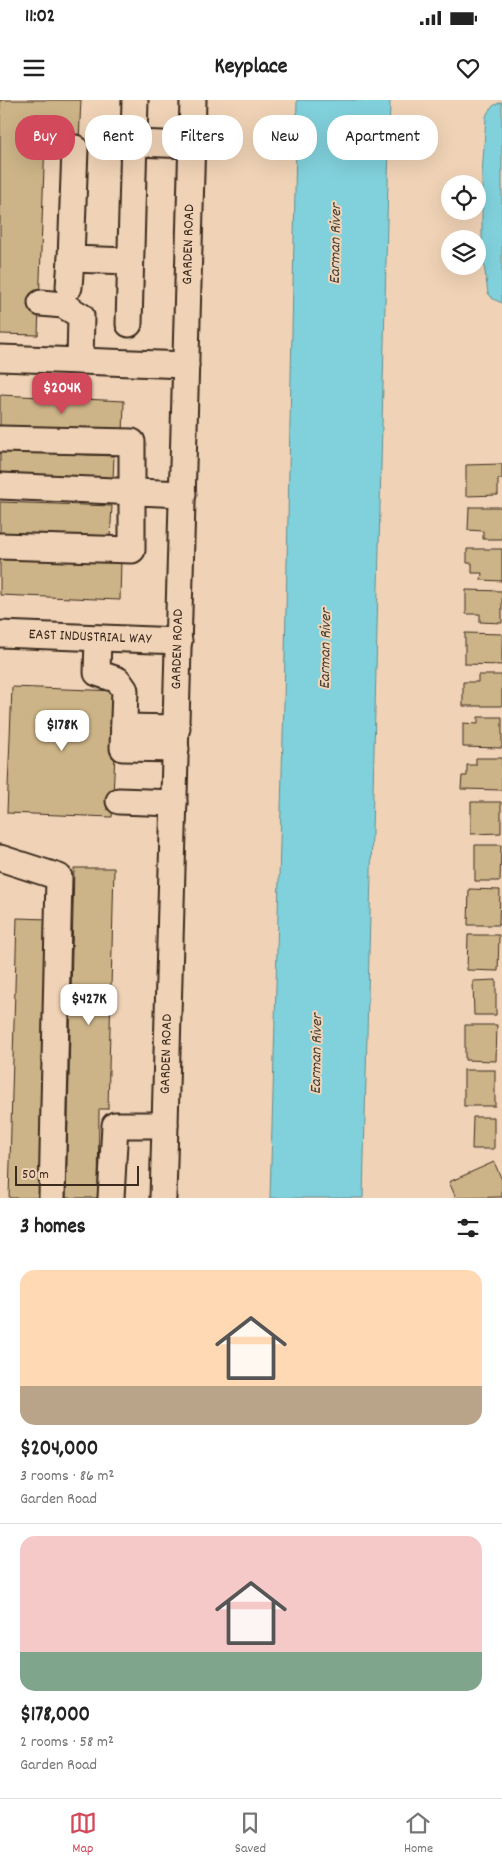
<!DOCTYPE html>
<meta charset="utf-8">
<style>
:root{--surface:#fff;--page:#f2f2f2;--text:#222;--muted:#767676;--line:#e0e0e0;--accent:#d1495b}
body{margin:0;font-family:Dekko,sans-serif;background:var(--page);color:var(--text);height:100vh;display:flex;flex-direction:column;font-size:19px;white-space:nowrap}
*{box-sizing:border-box;margin:0}
p{font-size:16px;color:var(--muted)}
.icon{flex:none;width:28px;height:28px;fill:none;stroke:currentColor;stroke-width:2;stroke-linecap:round;stroke-linejoin:round}
.map{position:relative;height:1098px;overflow:hidden}
.panel{display:flex;flex-direction:column;background:var(--surface);flex:1}
.panel>*{flex:none}
.top-card{position:absolute;left:15px;top:15px;width:472px;height:45px;display:flex;gap:10px}
.controls{position:absolute;left:441px;top:75px;display:grid;gap:10px}
.controls a{display:grid;place-items:center;width:45px;height:45px;border-radius:50%;background:var(--surface);box-shadow:0 5px 20px #0002;font-size:25px}
.scale{position:absolute;left:15px;bottom:12px;width:124px;box-sizing:border-box;padding-left:5px;border:2px solid #3b2a1e;border-top:0;font-size:14px;line-height:18px;white-space:nowrap;color:#3b2a1e;-webkit-text-stroke:4px #f0d3b6;paint-order:stroke}
.price{position:absolute;translate:-50% -42px;padding:0 11px;border-radius:10px;background:#fff;color:#222;font-size:16px;line-height:32px;filter:drop-shadow(0 1px 2px #0008)}
.price::after{content:'';position:absolute;left:50%;top:30px;width:15px;height:11px;margin-left:-8px;background:inherit;clip-path:polygon(0 0,100% 0,50% 100%)}
.price.active{background:var(--accent);color:#fff}
ul{padding:0;list-style:none}
li{display:grid;align-content:center;gap:10px;height:265px;padding:0 20px}
li+li{border-top:1px solid var(--line)}
li span{display:grid;place-items:center;height:155px;border-radius:15px;color:#555}
li>.icon{margin-inline-start:auto}
span .icon{width:90px;height:90px;fill:#fffc;stroke-width:1}
li b{font-size:21px}
h2{display:flex;justify-content:space-between;align-items:center;height:60px;padding:0 20px;font-size:21px}
.pill{padding:0 18px;border-radius:20px;background:var(--surface);box-shadow:0 5px 20px #0002;font-size:18px;line-height:45px}
.pill.active{background:var(--accent);color:#fff}
.status{display:flex;justify-content:space-between;align-items:center;height:35px;padding:0 25px;background:var(--surface);direction:ltr}
.status svg{height:14px;fill:currentColor}
header{display:flex;justify-content:space-between;align-items:center;height:65px;padding:0 20px;background:var(--surface);font-size:22px;font-weight:800}
.menu{display:flex;justify-content:space-around;align-items:center;height:70px;border-top:1px solid var(--line);background:var(--surface);font-size:14px;color:var(--muted)}
.menu a{display:grid;justify-items:center;gap:2px}
.menu .active{color:var(--accent)}
.map>svg:first-child{display:block}
</style>
<div class="status"><b>11:02</b><svg viewBox="0 0 49 12"><path d="M0 12V9h3v3zM5 12V6h3v6zM10 12V3h3v9zM15 12V0h3v12zM26 1h20v11H26zM47 4h2v5h-2z"/></svg></div>
<header><svg class="icon" aria-label="menu" viewBox="0 0 24 24"><path d="M4 6h16M4 12h16M4 18h16"/></svg>Keyplace<svg class="icon" aria-label="heart" viewBox="0 0 24 24"><path d="M12 20l-8-8c-3-5 5-10 8-4 3-6 11-1 8 4z"/></svg></header>
<div class="map">
<svg width="502" height="1098" viewBox="0 0 502 1098">
<rect width="100%" height="100%" fill="#f0d3b6"/>
<filter id="ink" filterUnits="userSpaceOnUse"><feTurbulence type="fractalNoise" baseFrequency=".02" numOctaves="2"/><feDisplacementMap in="SourceGraphic" scale="10" xChannelSelector="R" yChannelSelector="G"/><feConvolveMatrix kernelMatrix="1 2 1 2 8 2 1 2 1" color-interpolation-filters="sRGB"/></filter>
<g filter="url(#ink)">
<g fill="#81d1dc" stroke="#658e90">
<polygon points="297,0 390,0 363,1098 270,1098 284,602"/>
<path d="M502,2v201l-9,-4 -5,-6 -6,-42v-76l4,-58c3,-9 7,-12 16,-15z"/>
</g>
<g fill="#cdb488" stroke="#3b2a1e">
<polygon points="0,0 81,0 79,41 45,39 38,235 0,234"/>
<polygon points="0,295 124,301 123,336 0,330"/>
<polygon points="0,351 114,356 113,380 0,375"/>
<polygon points="502,364 502,379 498,379 498,395 466,396 466,365"/>
<polygon points="0,402 112,406 110,439 0,435"/>
<polygon points="469,407 502,407 502,439 483,439 483,431 468,430"/>
<polygon points="467,449 502,449 502,481 481,480 482,473 472,473 472,463 467,463"/>
<polygon points="0,454 121,459 120,500 0,495"/>
<polygon points="466,490 502,491 502,523 480,522 480,514 466,514"/>
<polygon points="465,533 502,534 502,565 465,564"/>
<polygon points="478,575 502,575 502,606 463,606 463,582 478,582"/>
<polygon points="12,587 118,591 112,717 7,713"/>
<polygon points="478,617 502,617 502,648 463,647 463,623 478,624"/>
<polygon points="476,658 502,658 502,690 461,689 462,676 467,676 467,665 476,665"/>
<polygon points="471,702 501,702 501,733 471,734"/>
<polygon points="475,745 501,745 500,781 475,781"/>
<polygon points="74,768 114,768 108,1009 99,1009 98,1098 66,1098"/>
<polygon points="469,789 500,790 499,825 468,825"/>
<polygon points="17,818 49,819 41,1098 9,1098"/>
<polygon points="468,835 499,835 498,871 467,870"/>
<polygon points="496,880 496,915 474,915 473,881"/>
<polygon points="465,925 497,925 496,961 465,960"/>
<rect x="464" y="970" width="31" height="36"/>
<polygon points="473,1017 494,1017 494,1049 472,1049"/>
<polygon points="494,1062 502,1080 502,1097 456,1098 449,1082"/>
</g>
<g fill="none" stroke-linecap="round" stroke-linejoin="round">
<g stroke="#3b2a1e" stroke-width="29">
<g id="minor">
<polyline points="134,43 191,45"/>
<polyline points="75,48 71,159 130,161"/>
<polyline points="69,187 71,159"/>
<polyline points="41,203 63,205 81,216 80,261"/>
<polyline points="129,224 135,0"/>
<polyline points="0,258 186,265"/>
<polyline points="0,339 132,342 132,450 0,446"/>
<polyline points="0,386 183,394"/>
<path id="s1" d="M0,534l179,7"/>
<polyline points="98,538 97,573 118,580 125,590 123,648 176,649"/>
<polyline points="124,627 177,628"/>
<polyline points="119,701 174,703"/>
<polyline points="0,758 59,777 52,1098"/>
<polyline points="111,1098 115,1025 165,1025"/>
<path id="s2" d="M163,1098l30,-1098"/>
</g>
</g>
<use href="#minor" stroke="#f0d3b6" stroke-width="25"/>
</g>
</g>
<g text-anchor="middle" dominant-baseline="central" stroke-width="4" stroke-linejoin="round" paint-order="stroke">
<g font-size="15" fill="#3b2a1e" stroke="#f0d3b6">
<text stroke="none"><textPath href="#s2" startOffset="954">GARDEN ROAD</textPath></text>
<text stroke="none"><textPath href="#s1" startOffset="90">EAST INDUSTRIAL WAY</textPath></text>
<text stroke="none"><textPath href="#s2" startOffset="549">GARDEN ROAD</textPath></text>
<text stroke="none"><textPath href="#s2" startOffset="144">GARDEN ROAD</textPath></text>
</g>
<g font-size="16" font-style="italic" fill="#46433a" stroke="#f0d3b6">
<text transform="translate(336 144) rotate(-89)">Earman River</text>
<text transform="translate(326 549) rotate(-89)">Earman River</text>
<text transform="translate(317 954) rotate(-89)">Earman River</text>
</g>
</g>
</svg>
<div class="controls">
<a><svg class="icon" aria-label="locate" viewBox="0 0 24 24"><circle cx="12" cy="12" r="6"/><path d="M12 2v4M12 18v4M2 12h4M18 12h4"/></svg></a>
<a><svg class="icon" aria-label="layers" viewBox="0 0 24 24"><path d="M12 4l9 5-9 5-9-5zM3 14l9 5 9-5"/></svg></a>
</div>
<div class="scale">50 m</div>
<b class="price active" style="left:62px;top:315px">$204K</b>
<b class="price" style="left:62px;top:652px">$178K</b>
<b class="price" style="left:89px;top:926px">$427K</b>
<div class="top-card">
<a class="pill active">Buy</a>
<a class="pill">Rent</a>
<a class="pill">Filters</a>
<a class="pill">New</a>
<a class="pill">Apartment</a>
</div>
</div>
<section class="panel">
<h2>3 homes<svg class="icon" aria-label="filters" viewBox="0 0 24 24"><path d="M4 7h16M4 17h16"/><circle cx="9" cy="7" r="2"/><circle cx="15" cy="17" r="2"/></svg></h2>
<ul>
<li><span style="background:linear-gradient(#ffd9b3 75%,#b9a48a 0)"><svg class="icon" aria-label="home" viewBox="0 0 24 24"><path d="M3 11l9-7 9 7M6 9v11h12V9"/></svg></span><div><b>$204,000</b><p>3 rooms · 86 m²</p><p>Garden Road</p></div></li>
<li><span style="background:linear-gradient(#f6c9c9 75%,#7fa58c 0)"><svg class="icon" aria-label="home" viewBox="0 0 24 24"><path d="M3 11l9-7 9 7M6 9v11h12V9"/></svg></span><div><b>$178,000</b><p>2 rooms · 58 m²</p><p>Garden Road</p></div></li>
</ul>
</section>
<nav class="menu">
<a class="active"><svg class="icon" aria-label="map" viewBox="0 0 24 24"><path d="M3 6l6-2 6 2 6-2v14l-6 2-6-2-6 2zM9 4v14M15 6v14"/></svg>Map</a>
<a><svg class="icon" aria-label="saved" viewBox="0 0 24 24"><path d="M7 4h10v16l-5-4-5 4z"/></svg>Saved</a>
<a><svg class="icon" aria-label="home" viewBox="0 0 24 24"><path d="M3 11l9-7 9 7M6 9v11h12V9"/></svg>Home</a>
</nav>
